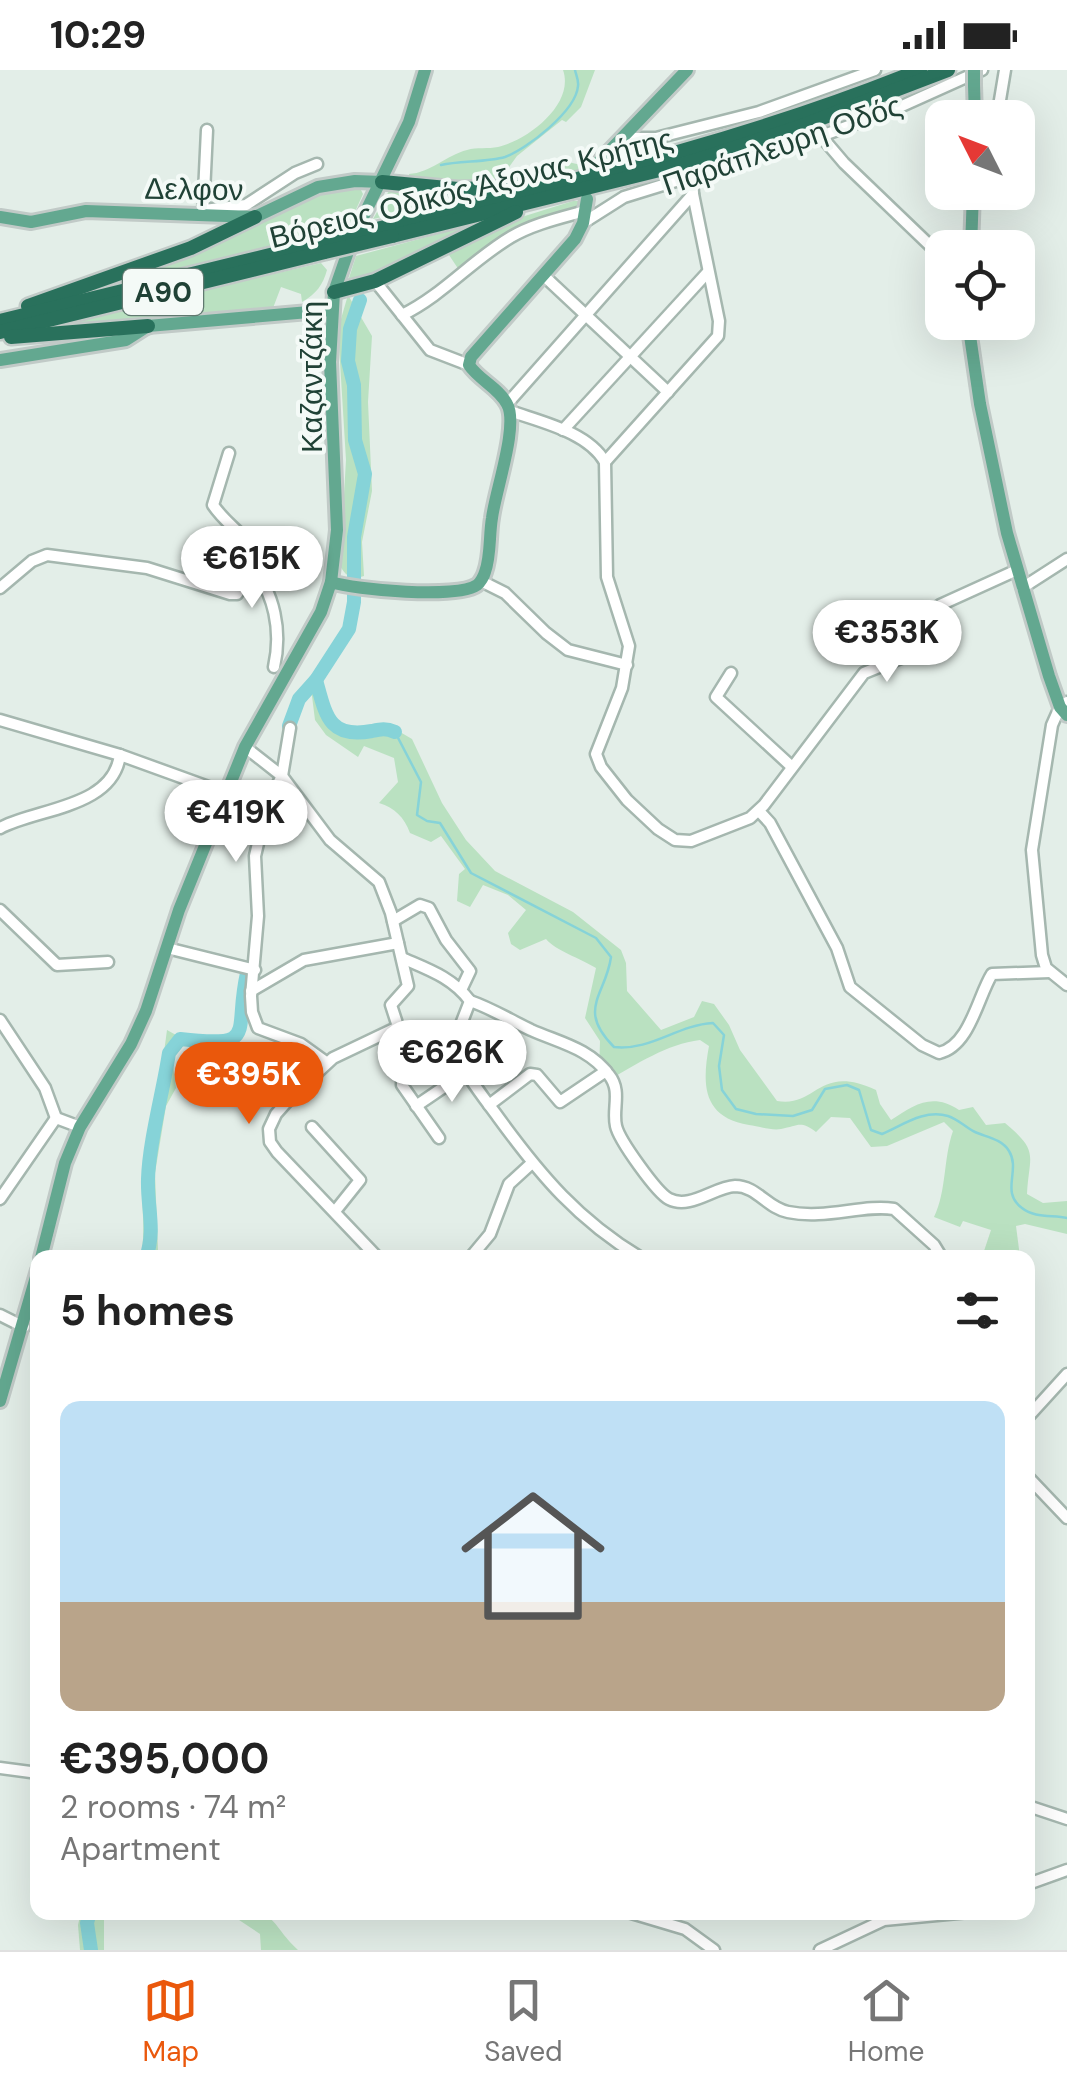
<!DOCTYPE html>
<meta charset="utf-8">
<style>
:root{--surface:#fff;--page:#f6f6f6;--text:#222;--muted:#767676;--line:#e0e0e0;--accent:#ea580c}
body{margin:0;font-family:"DM Sans",sans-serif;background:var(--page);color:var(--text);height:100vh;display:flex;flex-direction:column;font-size:38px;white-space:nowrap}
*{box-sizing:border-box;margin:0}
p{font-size:32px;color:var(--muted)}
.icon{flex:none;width:55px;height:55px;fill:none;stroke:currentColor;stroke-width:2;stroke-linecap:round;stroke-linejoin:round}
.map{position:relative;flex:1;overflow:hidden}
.details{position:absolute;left:30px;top:1180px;width:1005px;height:670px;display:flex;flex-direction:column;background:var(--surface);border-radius:20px;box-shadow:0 10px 40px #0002}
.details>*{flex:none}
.needle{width:65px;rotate:312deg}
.controls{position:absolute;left:925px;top:30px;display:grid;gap:20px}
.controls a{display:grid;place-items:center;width:110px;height:110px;border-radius:20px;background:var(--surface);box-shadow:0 10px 40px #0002;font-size:50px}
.price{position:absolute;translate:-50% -85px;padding:0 22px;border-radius:35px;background:#fff;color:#222;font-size:32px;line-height:65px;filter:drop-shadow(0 2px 5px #0008)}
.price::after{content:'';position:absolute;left:50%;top:60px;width:30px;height:22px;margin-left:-15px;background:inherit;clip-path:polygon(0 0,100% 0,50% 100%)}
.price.current{background:var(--accent);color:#fff}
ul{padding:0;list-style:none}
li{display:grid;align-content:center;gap:20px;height:530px;padding:0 30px}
li span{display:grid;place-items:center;height:310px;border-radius:20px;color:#555}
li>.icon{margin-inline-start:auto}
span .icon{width:180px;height:180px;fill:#fffc;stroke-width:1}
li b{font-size:42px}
h2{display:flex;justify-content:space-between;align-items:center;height:120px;padding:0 30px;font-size:42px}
.status{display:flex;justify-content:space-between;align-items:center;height:70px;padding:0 50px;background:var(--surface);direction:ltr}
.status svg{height:28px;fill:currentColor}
.dock{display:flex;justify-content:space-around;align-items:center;height:140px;border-top:2px solid var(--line);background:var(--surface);font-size:28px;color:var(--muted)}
.dock a{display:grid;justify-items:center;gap:5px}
.dock .current{color:var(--accent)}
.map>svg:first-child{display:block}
</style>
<div class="status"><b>10:29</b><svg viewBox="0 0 49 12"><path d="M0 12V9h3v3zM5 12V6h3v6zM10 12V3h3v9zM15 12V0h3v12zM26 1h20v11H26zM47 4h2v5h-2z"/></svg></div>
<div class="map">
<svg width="1067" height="1880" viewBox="0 0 1067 1880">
<rect width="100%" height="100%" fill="#e3eee8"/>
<g fill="#bae1c1">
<path d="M563,0h32l-14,37 -15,15 -4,-2 -45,36 -10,14 6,5 55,-13 22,5 -2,2 -100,17 -78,-5 -1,-7c21,-1 38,-19 58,-24 10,-3 21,-1 31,-3 30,-7 77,-43 65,-77z"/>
<polygon points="352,116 360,118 363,124 349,155 80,225 302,127"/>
<polygon points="389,121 395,120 495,123 373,149"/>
<polygon points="573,131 582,131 579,140 525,155 459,200 445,179 499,154"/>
<polygon points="486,151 371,208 356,211 349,208 356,186"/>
<path d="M321,193l6,7c-4,15 -11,24 -25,32l-1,-8 -20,-7 -8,21 -200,18 -5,-4z"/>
<path d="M348,225l24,41 -4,66 4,89 -10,51 2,34c-13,4 -17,1 -24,-10l6,-106 -8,-131z"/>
<path d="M320,599l8,38 11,17 19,4 30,-3 24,14 30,64 24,37 29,31 78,41 48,38 5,13 1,28 34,39 33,-13 8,-16 12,3 15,21 11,25 37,51c40,7 41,-38 99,-11l4,14 11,16c23,-15 41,-28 68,-10l14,-3 13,18 19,-2c35,29 24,32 22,71l16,9 24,-2v33l-42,-10 -9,2 4,31h-38l9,-27 -28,-9 -3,6 -26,-10c13,-27 9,-58 19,-86l-9,-9 -57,24 -16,1 -21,-29 -19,-1 -15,15c-16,-12 -18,-6 -35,-3 -9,2 -23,-3 -32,-4 -47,-8 -47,-41 -40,-79l-9,-6c-33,4 -63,24 -93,41l-8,-10 1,-30 -15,-23 11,-50c-16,-10 -40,-17 -50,-29l-26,11 -9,-6 -3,-11 18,-23 -18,-15 -25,-10 -13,22 -13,-6 2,-27 6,-5 -24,-33 -10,6 -21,-9c-6,-16 -15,-25 -31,-30l19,-21 -4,-24 -30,-12 -6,11 -32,-22 -11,-15 -5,-40z"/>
<path d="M167,960l9,5 30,5 -4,5 -16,-1 -10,7 -3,13 3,24 -10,18 -11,67 3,77 -3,7h-14c6,-32 -2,-61 2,-94 5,-44 19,-88 24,-133z"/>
<polygon points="81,1842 104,1843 104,1880 80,1880 78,1855"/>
<path d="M234,1843c47,-1 34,9 64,37h-37l-1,-16 -24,-16z"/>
</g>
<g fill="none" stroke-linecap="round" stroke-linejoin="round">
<g stroke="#86d3d8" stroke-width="2.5">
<path d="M441,95c19,-4 47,-3 64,-8 22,-8 71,-46 73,-71 1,-5 -2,-11 -3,-16"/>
<path d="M395,662l26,50 -4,33 10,6 13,2 31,50 125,65 15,19c-5,38 -35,52 3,90 37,4 63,-22 99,-24l11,12 -5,31 3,24 14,19 20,5 37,2 19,-6 13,-21 22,-4 12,5 12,40 11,4c21,-9 42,-25 66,-18 10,3 18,12 27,16 11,5 27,7 34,19 12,19 -9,41 13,57 12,10 30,7 45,10"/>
</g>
<g stroke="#86d3d8" stroke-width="14">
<path d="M316,610c10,36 13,59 56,51 9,-2 14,-3 23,1"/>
<polyline points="289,656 299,629 316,610 349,559 354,532 354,467 365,404 355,370 354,315 348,291 350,259 360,230"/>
<path d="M146,1188c10,-29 1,-50 2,-79 1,-37 15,-87 21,-126l11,-14c80,9 53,-5 67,-66"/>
<polyline points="90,1842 87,1853 91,1880"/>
</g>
<g stroke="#a5b7af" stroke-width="15">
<g id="minor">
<polyline points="997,48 1005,0"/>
<polyline points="821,66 844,93 942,187"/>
<polyline points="623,68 656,68 759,42 875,0"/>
<polyline points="204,140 246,135 295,103 317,94"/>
<polyline points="203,144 207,60"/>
<polyline points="583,153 624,127 821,66 893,40 982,0"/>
<polyline points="543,205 668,322"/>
<polyline points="375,211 430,280 469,295"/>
<path d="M402,245c41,-20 70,-55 109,-78 22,-13 49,-19 74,-26"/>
<polyline points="507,334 693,124 692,105"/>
<path d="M510,341c31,11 78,21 95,51l2,115 22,69 -7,42 -26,66 5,13 26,33 31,29 17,11 16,1 59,-23 14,-13 100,-132 49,-20 12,-10 6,-29 9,-9 77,-35"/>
<polyline points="563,360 708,202"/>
<polyline points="605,392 718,266 719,251 693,124"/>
<path d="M250,495c25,27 32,67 24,102"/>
<polyline points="481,511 505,523 546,563 568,580 627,595"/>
<path d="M0,518l32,-27 15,-6 100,13 83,26h7c35,-54 -1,-55 -24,-89l16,-52"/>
<polyline points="1022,518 1067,489"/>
<polyline points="731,603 716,627 791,696"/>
<polyline points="1067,632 1060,637 1052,655 1032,780 1042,885 1046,898 1067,915"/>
<polyline points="0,650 120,685 225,723"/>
<polyline points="290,658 282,706 267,735 255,786 258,846 251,926 252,942 258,958 301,974 326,992"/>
<polyline points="245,677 282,706 330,770 379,812 391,843 408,916 391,935 404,975 402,1015 439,1068"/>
<path d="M759,741l11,12 67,125 13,39 72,58 17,8c31,-7 39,-57 53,-79l58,-2"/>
<path d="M0,758c38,-20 113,-20 120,-73"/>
<polyline points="0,840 57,895 108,892"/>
<polyline points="393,851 420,835 429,838 446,870 470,901 461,920"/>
<polyline points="167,878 255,900"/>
<path d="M402,888c25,11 50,19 68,43l-17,44c10,27 28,49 45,72 43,59 80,103 143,141"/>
<polyline points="251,921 304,890 398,873"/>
<path d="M470,931c21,7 40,19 61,29 29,13 58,18 78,45 13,16 3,34 7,51 3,14 41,67 53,73 21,11 45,-12 66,-13 22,0 32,22 53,26 37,8 75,-8 106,-3l40,36 8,13"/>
<polyline points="0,950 45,1018 56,1048"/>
<polyline points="204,1005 230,1008 292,1026"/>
<polyline points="489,1035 530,1004 537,1005 560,1032 606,1001"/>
<polyline points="416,1036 466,1002"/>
<polyline points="312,1057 360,1110 336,1140"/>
<polyline points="0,1129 56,1048 80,1057"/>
<polyline points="378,1188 277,1082 270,1072 269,1059 276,1044 292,1026 333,988 398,957"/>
<polyline points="470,1188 490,1164 509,1114 532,1093"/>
<polyline points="0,1245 24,1257"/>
<polyline points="1028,1347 1067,1304"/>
<polyline points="1028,1407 1067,1448"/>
<polyline points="0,1698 38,1703"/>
<polyline points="1028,1736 1067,1749"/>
<polyline points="1028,1814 1067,1800"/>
<polyline points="628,1842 685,1859 714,1880"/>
<polyline points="820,1880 884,1850 969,1842"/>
</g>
</g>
<g stroke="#c1cac7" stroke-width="18">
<g id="major">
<polyline points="974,15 975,48"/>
<polyline points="597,94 687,0"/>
<polyline points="0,147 31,152 86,141 255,147 318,117 355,111 382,112"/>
<polyline points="971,178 973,122"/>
<polyline points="968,252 980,334 1007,463 1049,606 1060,637 1067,645"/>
<polyline points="0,290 126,270 148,256 332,240"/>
<path d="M331,512c24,8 127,17 146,3 3,-2 7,-9 8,-13 6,-16 4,-37 7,-54 3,-26 27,-93 15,-114 -8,-16 -28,-24 -38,-39l2,-8 104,-118 8,-16 4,-24"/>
<polyline points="41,1188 65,1093 80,1057 131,974 146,941 179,840 245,677 321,542 331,512 337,460 330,292 334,222 352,170 409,52 425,0"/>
<polyline points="0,1331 38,1200"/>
</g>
</g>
<g stroke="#c1cac7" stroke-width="19">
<g id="highway">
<polyline points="382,112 458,119 523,117"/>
<path d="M389,156c183,-45 356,-85 531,-156"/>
<polyline points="392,166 688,93 796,58 948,0"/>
<polyline points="334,222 375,211 516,142"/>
<polyline points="28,236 191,178 255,147"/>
<polyline points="0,251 323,172"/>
<polyline points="0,262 325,182"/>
<polyline points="11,267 148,256"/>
</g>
</g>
<use href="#minor" stroke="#fff" stroke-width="10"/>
<use href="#major" stroke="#63a890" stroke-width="12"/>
<use href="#highway" stroke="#29715c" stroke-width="14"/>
<g stroke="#c1cac7" stroke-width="18" stroke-linecap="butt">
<polyline id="major-bridge" points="974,0 974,15"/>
</g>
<g stroke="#c1cac7" stroke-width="19" stroke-linecap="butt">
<g id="highway-bridge">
<polyline points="323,172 389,156"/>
<polyline points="325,182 392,166"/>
</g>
</g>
<use href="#major-bridge" stroke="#63a890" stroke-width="12"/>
<use href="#highway-bridge" stroke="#29715c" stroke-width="14"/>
</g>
<g text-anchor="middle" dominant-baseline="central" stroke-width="8" stroke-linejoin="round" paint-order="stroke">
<rect fill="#f4faf7" stroke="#607970" stroke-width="2.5" x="123" y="199" width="80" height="46" rx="8"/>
<g font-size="28" font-weight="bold" fill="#204236">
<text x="163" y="222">Α90</text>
</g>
<g font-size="30" fill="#204236" stroke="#f4faf7">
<text transform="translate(782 75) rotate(-19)">Παράπλευρη Οδός</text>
<text transform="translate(471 118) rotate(-14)">Βόρειος Οδικός Άξονας Κρήτης</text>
<text transform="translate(194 119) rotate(1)">Δελφον</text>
<text transform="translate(311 307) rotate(-90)">Καζαντζάκη</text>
</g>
</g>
</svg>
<div class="controls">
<a><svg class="needle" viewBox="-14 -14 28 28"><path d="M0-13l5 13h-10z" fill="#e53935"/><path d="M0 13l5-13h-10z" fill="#767676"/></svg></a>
<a><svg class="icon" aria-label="locate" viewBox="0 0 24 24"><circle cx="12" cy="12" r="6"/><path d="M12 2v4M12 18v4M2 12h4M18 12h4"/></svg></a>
</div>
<b class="price" style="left:252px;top:541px">€615K</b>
<b class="price" style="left:887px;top:615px">€353K</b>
<b class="price" style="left:236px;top:795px">€419K</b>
<b class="price" style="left:452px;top:1035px">€626K</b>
<b class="price current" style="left:249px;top:1057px">€395K</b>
<section class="details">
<h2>5 homes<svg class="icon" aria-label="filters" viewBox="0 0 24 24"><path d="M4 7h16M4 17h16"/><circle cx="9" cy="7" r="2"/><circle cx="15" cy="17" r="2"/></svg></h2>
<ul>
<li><span style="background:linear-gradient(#bfe0f5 65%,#b9a48a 0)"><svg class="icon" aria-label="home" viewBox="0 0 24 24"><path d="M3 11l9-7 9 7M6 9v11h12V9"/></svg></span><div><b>€395,000</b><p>2 rooms · 74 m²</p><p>Apartment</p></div></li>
</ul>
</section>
</div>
<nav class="dock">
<a class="current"><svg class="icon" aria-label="map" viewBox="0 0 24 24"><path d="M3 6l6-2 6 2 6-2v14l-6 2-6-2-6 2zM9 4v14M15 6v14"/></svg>Map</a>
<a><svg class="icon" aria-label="saved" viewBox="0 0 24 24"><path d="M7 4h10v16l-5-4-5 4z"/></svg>Saved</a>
<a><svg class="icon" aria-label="home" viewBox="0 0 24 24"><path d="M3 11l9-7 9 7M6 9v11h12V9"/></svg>Home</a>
</nav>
